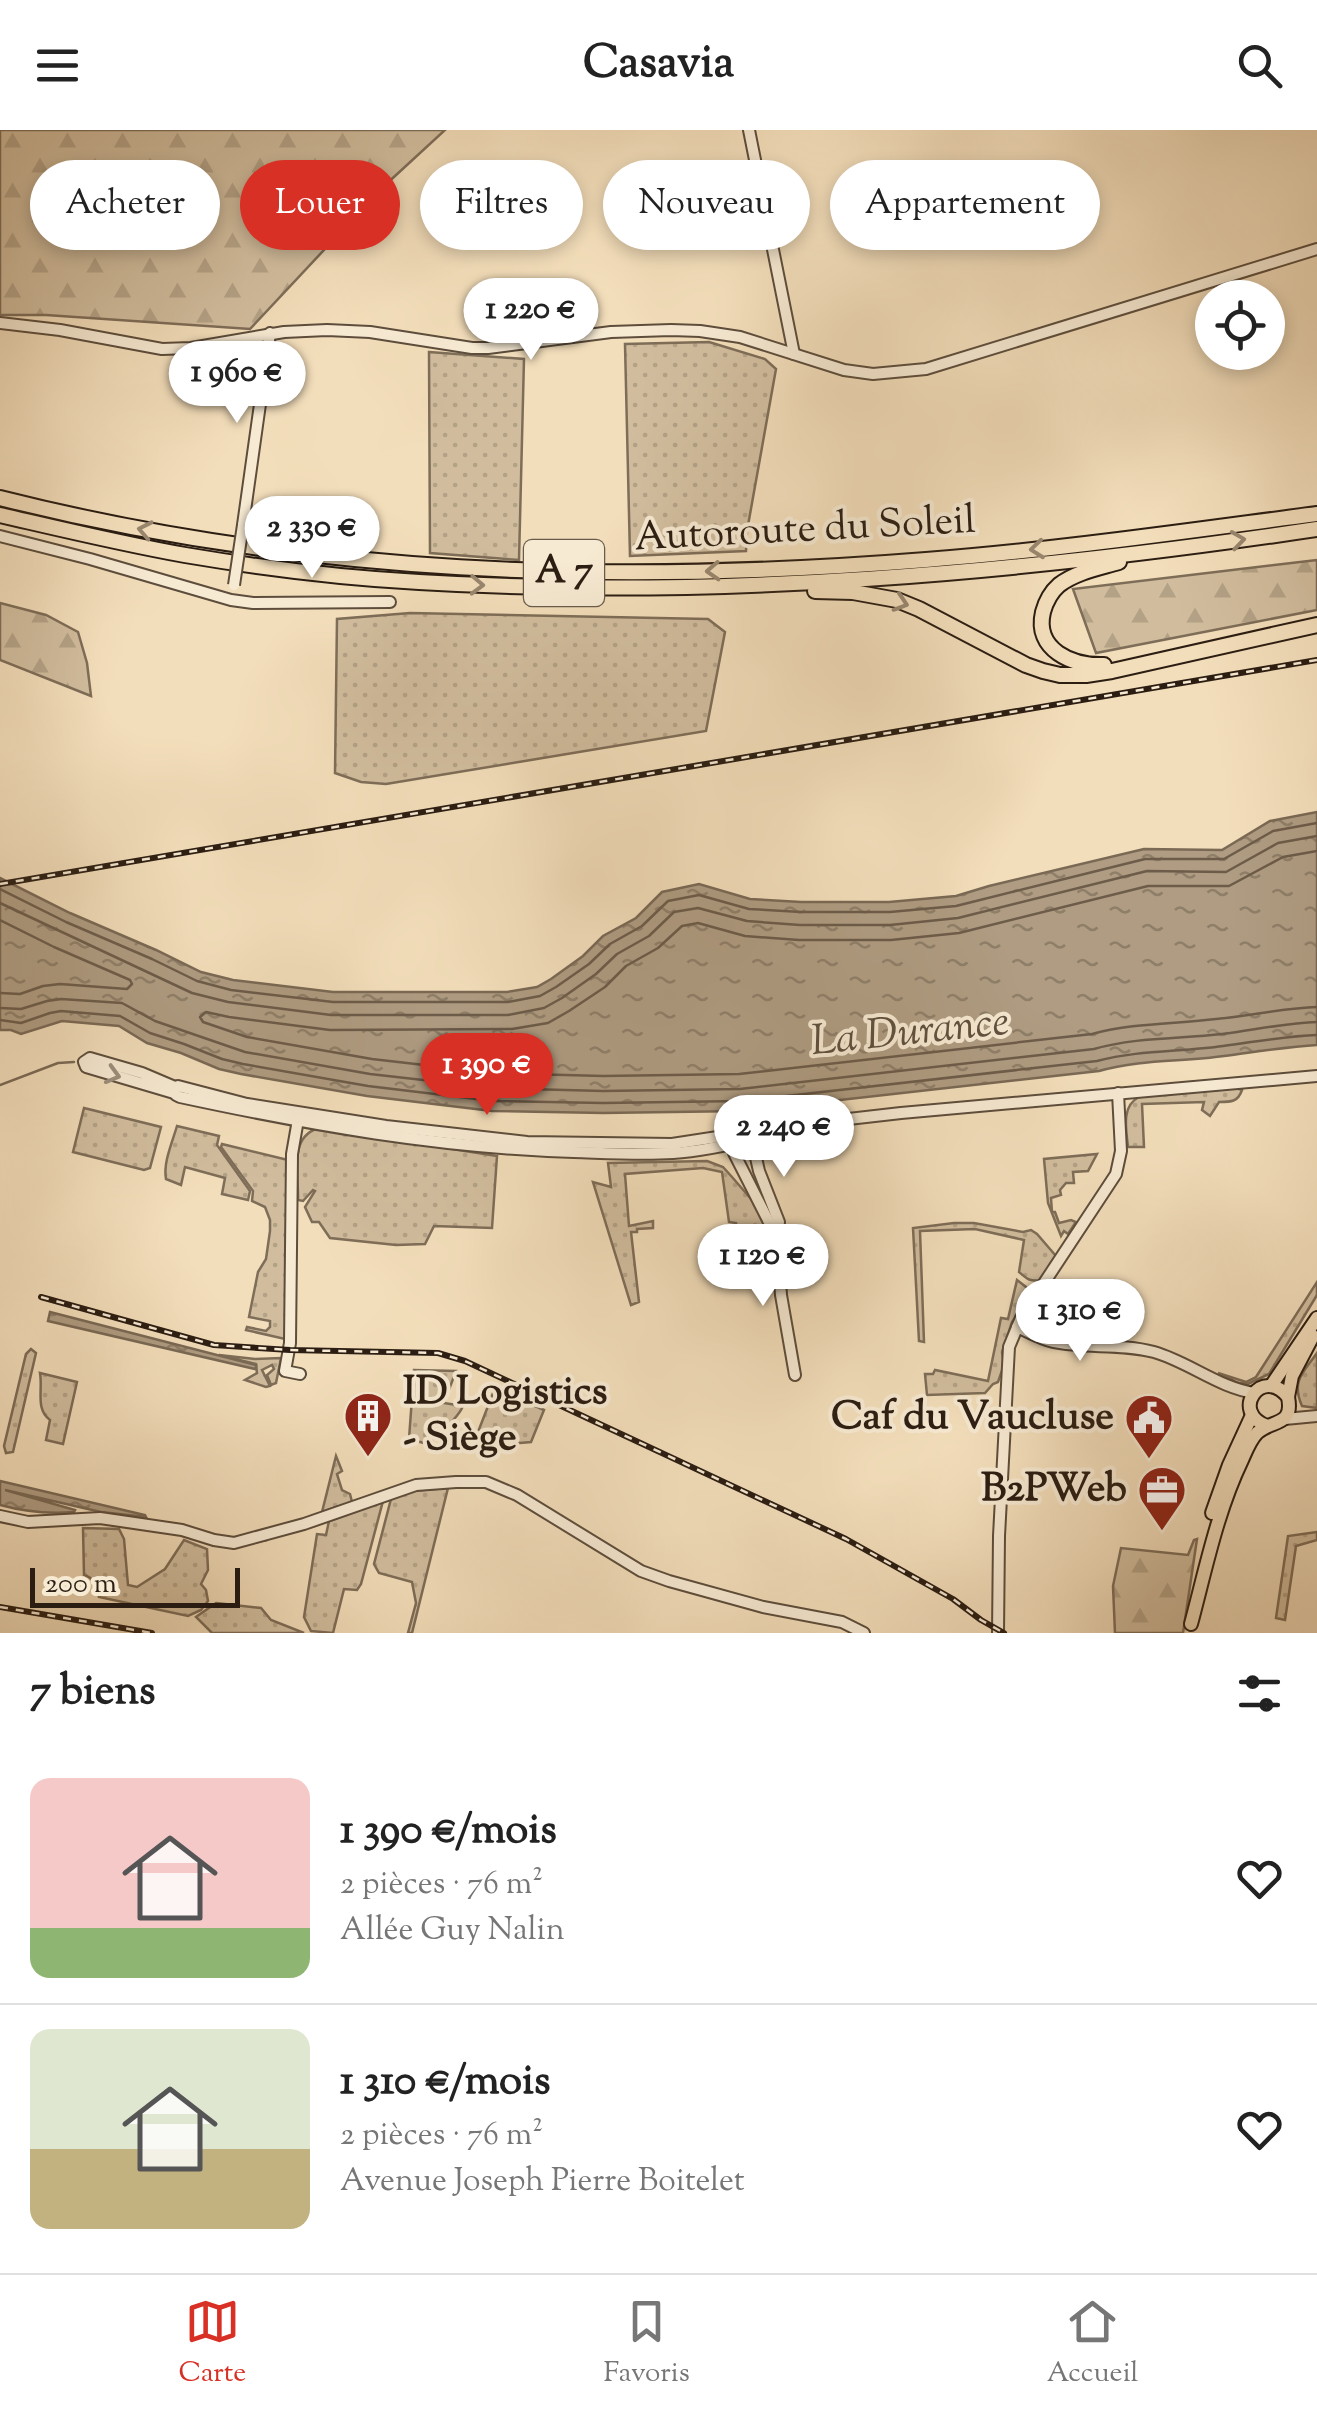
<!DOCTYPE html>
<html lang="fr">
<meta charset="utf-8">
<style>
:root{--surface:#fff;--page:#f2f2f2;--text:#222;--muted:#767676;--line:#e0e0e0;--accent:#d93025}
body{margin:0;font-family:"Sorts Mill Goudy",serif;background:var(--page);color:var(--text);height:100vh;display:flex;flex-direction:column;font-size:38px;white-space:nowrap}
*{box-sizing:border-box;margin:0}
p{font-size:32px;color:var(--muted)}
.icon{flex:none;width:55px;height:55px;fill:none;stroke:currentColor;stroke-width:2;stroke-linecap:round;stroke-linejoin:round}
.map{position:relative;height:1503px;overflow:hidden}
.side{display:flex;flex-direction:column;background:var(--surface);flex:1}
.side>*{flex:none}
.top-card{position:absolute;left:30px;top:30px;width:1258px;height:90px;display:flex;gap:20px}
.fabs{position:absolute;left:1195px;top:150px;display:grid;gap:20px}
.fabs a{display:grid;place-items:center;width:90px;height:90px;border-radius:50%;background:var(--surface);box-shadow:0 5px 15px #0003;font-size:50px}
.scale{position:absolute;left:30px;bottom:25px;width:210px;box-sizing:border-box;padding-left:10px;border:5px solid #2b1d12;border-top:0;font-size:28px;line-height:35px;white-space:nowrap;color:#2b1d12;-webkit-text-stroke:8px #f7ead3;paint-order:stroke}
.price{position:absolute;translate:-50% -85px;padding:0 22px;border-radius:35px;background:#fff;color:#222;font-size:32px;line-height:65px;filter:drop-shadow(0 2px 5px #0008)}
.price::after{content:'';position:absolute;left:50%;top:60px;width:30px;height:22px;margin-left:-15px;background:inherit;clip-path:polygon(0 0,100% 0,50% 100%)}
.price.active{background:var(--accent);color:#fff}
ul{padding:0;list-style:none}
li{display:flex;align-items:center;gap:30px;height:250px;padding:0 30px}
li+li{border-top:2px solid var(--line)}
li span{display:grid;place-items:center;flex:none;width:280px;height:200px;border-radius:20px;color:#555}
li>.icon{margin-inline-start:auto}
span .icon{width:120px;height:120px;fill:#fffc;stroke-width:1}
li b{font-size:42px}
h2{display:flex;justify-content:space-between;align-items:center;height:120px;padding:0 30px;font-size:42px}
.pill{padding:0 35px;border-radius:45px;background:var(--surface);box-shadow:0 5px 15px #0003;font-size:35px;line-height:90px}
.pill.active{background:var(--accent);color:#fff}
header{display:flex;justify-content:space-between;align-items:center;height:130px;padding:0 30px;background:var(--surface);font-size:45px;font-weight:700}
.tabs{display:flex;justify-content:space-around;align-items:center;height:140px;border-top:2px solid var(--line);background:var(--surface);font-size:28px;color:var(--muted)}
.tabs a{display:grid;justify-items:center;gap:5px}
.tabs .active{color:var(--accent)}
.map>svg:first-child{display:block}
</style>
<header><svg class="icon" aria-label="menu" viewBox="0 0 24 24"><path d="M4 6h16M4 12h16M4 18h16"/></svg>Casavia<svg class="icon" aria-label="search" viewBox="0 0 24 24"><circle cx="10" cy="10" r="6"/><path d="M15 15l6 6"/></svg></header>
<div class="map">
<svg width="1317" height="1503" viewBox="0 0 1317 1503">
<defs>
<pattern id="grass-dots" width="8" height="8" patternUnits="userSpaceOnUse" patternTransform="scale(2.5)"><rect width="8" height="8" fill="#d1bd9e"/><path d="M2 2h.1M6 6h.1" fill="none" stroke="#b4a287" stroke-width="1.8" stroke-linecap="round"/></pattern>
<pattern id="forest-firs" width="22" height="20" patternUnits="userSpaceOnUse" patternTransform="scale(2.5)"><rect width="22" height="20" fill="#d1bd9e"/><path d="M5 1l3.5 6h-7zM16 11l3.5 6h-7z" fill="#b4a287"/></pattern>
<pattern id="water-ripples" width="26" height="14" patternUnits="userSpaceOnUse" patternTransform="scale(2.5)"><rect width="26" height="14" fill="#af9c82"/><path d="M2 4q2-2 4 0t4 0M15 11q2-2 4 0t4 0" fill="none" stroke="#8f7f69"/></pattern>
</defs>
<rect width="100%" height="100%" fill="#f3debb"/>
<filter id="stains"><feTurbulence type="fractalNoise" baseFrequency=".002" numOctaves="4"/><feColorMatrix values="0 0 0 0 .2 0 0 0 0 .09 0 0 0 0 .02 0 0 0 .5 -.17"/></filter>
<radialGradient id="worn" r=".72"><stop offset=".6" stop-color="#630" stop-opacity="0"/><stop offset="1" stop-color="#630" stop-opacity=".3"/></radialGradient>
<g fill="url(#grass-dots)" stroke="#7e6d58" stroke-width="2.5">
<polygon points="709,212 765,229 776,239 747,401 746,421 630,426 625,214"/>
<polygon points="429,222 524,229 519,430 430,423"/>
<polygon points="410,483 708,489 725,502 706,601 386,654 361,652 335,643 337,489"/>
<path d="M1236,958l6,2c-4,12 -11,12 -23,12l-9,14 -8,-6 2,-8 -62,2 2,43h-16c-2,-18 -7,-41 11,-50z"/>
<polygon points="84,978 161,997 150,1038 144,1040 73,1022"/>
<path d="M177,996l42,10 -2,9 33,46 -2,9 -26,-6 3,-16 -40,-11 -4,18 -15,-6c-3,-16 6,-36 11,-53z"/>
<path d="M318,998l179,28 -5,72 -58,-2 -9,18 -29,1 -66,-7 -11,-16h-7l-7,-15 10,-16 -2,-1 -10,11 -5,-1c1,-25 -10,-62 20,-72z"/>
<polygon points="222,1014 288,1030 285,1209 246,1200 247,1197 266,1201 270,1197 270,1191 249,1187 258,1142 266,1129 270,1101 270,1090 265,1077 252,1071 253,1061 221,1017"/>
<polygon points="1097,1024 1088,1041 1073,1042 1074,1053 1066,1053 1060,1060 1061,1065 1051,1068 1052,1082 1055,1082 1059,1093 1071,1090 1076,1092 1068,1104 1064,1101 1061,1106 1048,1073 1044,1029"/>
<polygon points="707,1031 723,1037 732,1047 765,1085 768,1101 754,1104 737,1099 736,1093 729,1092 722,1042 703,1038 625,1044 629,1096 653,1091 653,1098 637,1099 637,1102 631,1102 639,1172 631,1175 593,1052 611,1057 608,1033"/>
<path d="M954,1093h20l49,9 8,-2 6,4 19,22 -15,24c-11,2 -14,-1 -22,-8l5,-32 -49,-11 -55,2 4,111 -5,-1 -6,-113z"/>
<polygon points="1017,1150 1026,1157 1027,1164 1023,1177 1012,1192 1002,1222 1004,1235 998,1252 993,1254 985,1263 927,1265 925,1244 933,1244 935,1240 988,1251 1001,1188 1008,1189"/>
<polygon points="1317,1152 1317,1165 1269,1244 1248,1254 1238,1253 1218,1243 1246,1252 1256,1247"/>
<polygon points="31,1219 36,1223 13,1322 6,1323 4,1316 26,1224"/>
<path d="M1317,1223v55l-15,-2c-11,-25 1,-33 15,-53z"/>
<polygon points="219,1225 255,1229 281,1228 276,1253 271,1255 267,1245 274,1239 272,1235 262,1240 270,1256 266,1257 245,1250 257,1243 256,1234"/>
<path d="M414,1240l42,1 -12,32 19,3c-6,14 -24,26 -35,38l-19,-5z"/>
<path d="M40,1243l37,9 -14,62 -17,-4 4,-20c-15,-11 -7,-30 -10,-47z"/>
<polygon points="495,1258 544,1280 531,1312 508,1314 478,1302"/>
<polygon points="336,1326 342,1341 337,1344 342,1360 350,1364 352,1372 322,1382"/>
<polygon points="448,1358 412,1503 408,1503 416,1473 412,1452 379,1443 374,1434 391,1369 411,1361"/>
<polygon points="383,1371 361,1454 357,1460 344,1459 333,1503 311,1501 304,1487 317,1404 326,1405 329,1391"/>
<path d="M83,1398l36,1 5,10 4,46 9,2 28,-18 19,-29 23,9 1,21 -7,14 5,6 2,11 -7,9 -13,6 -89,-19c-3,-10 -4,-19 -15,-22z"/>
<polygon points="1317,1402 1317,1410 1296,1416 1285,1490 1276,1488 1288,1406"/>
<polygon points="216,1473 261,1478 271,1490 304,1503 212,1503 196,1487"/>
</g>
<g fill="url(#forest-firs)" stroke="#7e6d58" stroke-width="2.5">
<polygon points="0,0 445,0 382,58 250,199 46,185 0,185"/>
<polygon points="1317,430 1317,480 1096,523 1073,459"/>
<polygon points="0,473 46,485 78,502 87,533 91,566 0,530"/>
<polygon points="1197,1409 1183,1503 1115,1503 1113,1456 1121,1418 1188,1425 1194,1410"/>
</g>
<g fill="url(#water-ripples)" stroke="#7a6955" stroke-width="2.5">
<path d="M1317,682v233c-32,2 -62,7 -93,11 -42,6 -84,3 -125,15l-357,40 -139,2 -111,-2 -125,-15 -126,-22 -22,-5 -38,-16 -34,-10 -28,-17 -57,-5 -41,13 -10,-4h-11v-152l70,35 86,37 45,22 32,8 100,12h174l30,-5 14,-8 32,-23 20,-20 33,-18 26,-26 37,-8 51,15 51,3h88l67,-6 33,-10 155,-37 78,1 48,-29z"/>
<polygon points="50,1182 256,1235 256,1237 255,1239 48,1191"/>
<path d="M0,1351l145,34 1,2 -45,-5 -96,-22 70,20 -1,2c-26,2 -49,0 -74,-7z"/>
</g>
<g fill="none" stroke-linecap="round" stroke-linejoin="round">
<g stroke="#6d5c4a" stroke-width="2.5">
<path d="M1317,721l-34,6 -54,29h-81l-189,47 -68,7h-92l-54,-4 -47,-13 -16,3 -24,22 -32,18 -21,21 -36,24 -21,12 -36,6 -182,1 -101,-13 -23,-5 -6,5 3,5 44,15 125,22 122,14 109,3 136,-2 353,-40c40,-11 82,-10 124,-15 34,-3 67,-11 101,-12"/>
<polyline points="0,759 66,792 152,829 197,851 231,860 333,872 508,872 540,866 556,857 589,834 610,814 642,796 668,771 699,765 749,779 801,782 890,782 956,776 1145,729 1224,729 1273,701 1317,693"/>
<polyline points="0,773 192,863 228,872 331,885 508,885 544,878 562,868 596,844 617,824 649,806 674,782 698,778 747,791 800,795 890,795 958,788 1147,741 1226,742 1278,713 1317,706"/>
<polyline points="0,790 54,817 130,850 132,854 127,859 60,854 43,856 20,864 0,863"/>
<path d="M0,878l21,1 26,-8 14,-2 61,4 33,18 90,31 125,22 124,14 109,3 137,-2 354,-40c42,-12 85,-10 128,-15 32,-4 63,-11 95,-12"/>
<path d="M0,890l21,3 29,-10 11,-2 59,5 30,17 34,11 38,15 21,5 125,22 125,15 110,2 138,-2 356,-40c41,-11 83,-9 126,-15 31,-4 62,-10 94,-11"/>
</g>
<g stroke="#7a6955" stroke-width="2.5">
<polyline points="0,955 58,933 74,932"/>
<polyline points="235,1417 267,1410"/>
</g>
<g stroke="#5d4d3c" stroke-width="14">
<g id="minor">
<polyline points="749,0 794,224"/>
<polyline points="0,193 60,200 162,219 191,218 284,202 327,200 370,202 472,218 488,218 611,202 671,200 700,201 740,207 844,240 873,244 926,239 1317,119"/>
<polyline points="243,395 270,203"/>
<polyline points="0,406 90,429 231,470 253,473 390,472"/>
<polyline points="173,959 178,956 247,974 386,996 527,1012 672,1014 796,995 901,983 1317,946"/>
<path d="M173,959l3,6 4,2c130,28 260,51 394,55 33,1 66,3 99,1 30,-2 61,-9 90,-16"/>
<polyline points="174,963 86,937 84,932 90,928 142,943 175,957"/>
<polyline points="299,984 292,1024 290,1213 285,1241 300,1244"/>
<polyline points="748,1004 752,1010 759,1041 779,1092 777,1107 781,1165 795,1245"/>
<polyline points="737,1009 734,1023 776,1106"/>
<path d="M1017,1197c11,5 23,12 36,15 33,7 67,1 101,10 35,10 65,36 101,41"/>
<polyline points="1285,1289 1317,1286"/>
<polyline points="0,1386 28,1392 100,1388 182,1400 214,1410 234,1413 304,1394 416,1355 456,1352 486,1352 517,1365 641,1441 669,1451 763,1477 842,1492 864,1503"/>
<polyline points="998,1503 999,1406 1009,1217 1021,1188 1116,1044 1121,1021 1118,963"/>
</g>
</g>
<g stroke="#2b1d12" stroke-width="16">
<g id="major">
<polyline points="1271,1256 1317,1188"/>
<polyline points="1288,1267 1292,1246 1313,1206"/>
<polyline points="1212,1383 1229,1335 1252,1285"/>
<path d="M1191,1494c15,-56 26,-112 51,-164 4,-9 8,-20 15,-27 15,-14 37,-6 31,-36 -26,-32 -59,15 -21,29"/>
</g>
</g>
<g stroke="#2b1d12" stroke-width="18">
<g id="highway">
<path d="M0,368c305,77 613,87 926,62 130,-10 261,-29 391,-46"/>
<path d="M0,385c61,14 123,29 185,40 77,13 156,23 234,27 300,18 601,-9 898,-53"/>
<polyline points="815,461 853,462 897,470 919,479 1026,535 1043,541 1060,545 1086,545 1112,541 1317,495"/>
<path d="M1104,535c-32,1 -70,-15 -61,-53 3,-11 8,-20 16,-27 17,-13 40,-17 60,-23"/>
</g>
</g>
<use href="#minor" stroke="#f7ead3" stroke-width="10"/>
<use href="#major" stroke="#f3debb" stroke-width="12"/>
<use href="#highway" stroke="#f3debb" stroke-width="14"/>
<g stroke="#2b1d12" stroke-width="6">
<g id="rail">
<polyline points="0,754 1317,530"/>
<polyline points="41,1167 214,1215 290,1220 438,1223 465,1231 846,1409 953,1469 981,1490 1004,1503"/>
<polyline points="0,1477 152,1503"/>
</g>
</g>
<use href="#rail" stroke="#f7ead3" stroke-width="2.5" stroke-dasharray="8" stroke-linecap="butt"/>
<g stroke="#5d4d3c" stroke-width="14" stroke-linecap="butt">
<polyline id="minor-bridge" points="234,455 243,395"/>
</g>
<use href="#minor-bridge" stroke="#f7ead3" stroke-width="10"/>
</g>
<defs><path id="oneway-chevron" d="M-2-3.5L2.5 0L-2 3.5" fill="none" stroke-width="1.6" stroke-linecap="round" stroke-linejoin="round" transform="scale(2.5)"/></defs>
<g stroke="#99876f">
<use href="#oneway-chevron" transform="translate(145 400) rotate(-169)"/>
<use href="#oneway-chevron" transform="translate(1238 410) rotate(-8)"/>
<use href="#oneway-chevron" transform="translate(1037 419) rotate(174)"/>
<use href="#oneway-chevron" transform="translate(713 441) rotate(177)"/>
<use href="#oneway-chevron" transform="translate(477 455) rotate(2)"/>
<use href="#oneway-chevron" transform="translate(901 473) rotate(18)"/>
</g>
<use stroke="#9b8e7c" href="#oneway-chevron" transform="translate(113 945) rotate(16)"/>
<defs>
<g id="building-pin" transform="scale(2.5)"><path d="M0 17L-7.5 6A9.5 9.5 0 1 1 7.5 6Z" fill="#8f2418" stroke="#f7ead3"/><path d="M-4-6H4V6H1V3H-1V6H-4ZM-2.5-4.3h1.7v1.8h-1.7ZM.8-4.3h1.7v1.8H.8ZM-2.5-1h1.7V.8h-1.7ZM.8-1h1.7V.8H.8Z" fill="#fff"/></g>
<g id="civic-pin" transform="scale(2.5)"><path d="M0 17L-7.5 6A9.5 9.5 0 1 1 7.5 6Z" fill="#8f2418" stroke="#f7ead3"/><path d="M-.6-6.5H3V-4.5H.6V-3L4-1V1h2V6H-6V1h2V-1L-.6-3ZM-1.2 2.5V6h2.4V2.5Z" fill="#fff"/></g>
<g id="office-pin" transform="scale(2.5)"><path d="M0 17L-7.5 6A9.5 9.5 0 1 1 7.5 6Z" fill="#8f2418" stroke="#f7ead3"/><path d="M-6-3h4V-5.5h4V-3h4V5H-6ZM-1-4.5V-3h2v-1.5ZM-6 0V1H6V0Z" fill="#fff"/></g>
</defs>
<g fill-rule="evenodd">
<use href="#building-pin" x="368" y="1286"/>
<use href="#civic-pin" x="1149" y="1288"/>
<use href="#office-pin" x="1162" y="1360"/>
</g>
<g text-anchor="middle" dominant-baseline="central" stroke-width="8" stroke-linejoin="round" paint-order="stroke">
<rect fill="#f7ead3" stroke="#685a4c" stroke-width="2.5" x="524" y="410" width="80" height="66" rx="8"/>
<g font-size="38" font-weight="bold" fill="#2b1d12">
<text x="564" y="443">A 7</text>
</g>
<g font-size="40" fill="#2b1d12" stroke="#f7ead3">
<text transform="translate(805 401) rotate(-3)">Autoroute du Soleil</text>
</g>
<g font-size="40" font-weight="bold" fill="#2b1d12" stroke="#f7ead3" text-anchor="end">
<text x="403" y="1263" text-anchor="start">ID Logistics<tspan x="403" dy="46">- Siège</tspan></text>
<text x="1114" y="1288">Caf du Vaucluse</text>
<text x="1127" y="1360">B2PWeb</text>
</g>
<g font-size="42" font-style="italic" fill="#60503f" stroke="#f7ead3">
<text transform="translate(910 904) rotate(-6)">La Durance</text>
</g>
</g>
<rect width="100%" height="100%" filter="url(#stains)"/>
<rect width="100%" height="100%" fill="url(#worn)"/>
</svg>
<div class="fabs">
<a><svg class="icon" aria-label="locate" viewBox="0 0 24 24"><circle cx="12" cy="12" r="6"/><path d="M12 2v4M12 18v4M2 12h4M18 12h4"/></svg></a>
</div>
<div class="scale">200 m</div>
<b class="price" style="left:531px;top:233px">1 220 €</b>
<b class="price" style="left:237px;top:296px">1 960 €</b>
<b class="price" style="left:312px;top:451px">2 330 €</b>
<b class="price active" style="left:487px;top:988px">1 390 €</b>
<b class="price" style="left:784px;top:1050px">2 240 €</b>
<b class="price" style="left:763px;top:1179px">1 120 €</b>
<b class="price" style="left:1080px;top:1234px">1 310 €</b>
<div class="top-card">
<a class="pill">Acheter</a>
<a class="pill active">Louer</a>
<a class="pill">Filtres</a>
<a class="pill">Nouveau</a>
<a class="pill">Appartement</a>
</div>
</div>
<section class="side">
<h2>7 biens<svg class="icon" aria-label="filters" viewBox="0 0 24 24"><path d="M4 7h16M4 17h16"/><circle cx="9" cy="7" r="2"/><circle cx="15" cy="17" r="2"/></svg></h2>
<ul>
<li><span style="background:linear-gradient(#f6c9c9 75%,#8fb573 0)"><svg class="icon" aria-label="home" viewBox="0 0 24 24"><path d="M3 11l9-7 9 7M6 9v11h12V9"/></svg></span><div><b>1 390 €/mois</b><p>2 pièces · 76 m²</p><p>Allée Guy Nalin</p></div><svg class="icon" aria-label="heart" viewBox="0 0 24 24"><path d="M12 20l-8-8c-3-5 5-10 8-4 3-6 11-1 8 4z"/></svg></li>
<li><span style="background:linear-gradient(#dfe7d0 60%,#c2b280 0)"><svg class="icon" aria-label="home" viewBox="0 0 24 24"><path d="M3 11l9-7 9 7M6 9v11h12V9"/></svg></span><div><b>1 310 €/mois</b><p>2 pièces · 76 m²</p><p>Avenue Joseph Pierre Boitelet</p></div><svg class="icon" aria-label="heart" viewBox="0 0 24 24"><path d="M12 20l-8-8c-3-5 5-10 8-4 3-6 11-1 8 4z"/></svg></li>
</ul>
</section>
<nav class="tabs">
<a class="active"><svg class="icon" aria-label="map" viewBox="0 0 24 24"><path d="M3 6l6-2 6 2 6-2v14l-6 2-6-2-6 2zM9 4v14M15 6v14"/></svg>Carte</a>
<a><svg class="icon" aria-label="saved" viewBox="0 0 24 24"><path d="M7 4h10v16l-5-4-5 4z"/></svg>Favoris</a>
<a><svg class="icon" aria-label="home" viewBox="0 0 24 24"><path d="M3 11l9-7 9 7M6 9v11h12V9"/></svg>Accueil</a>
</nav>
